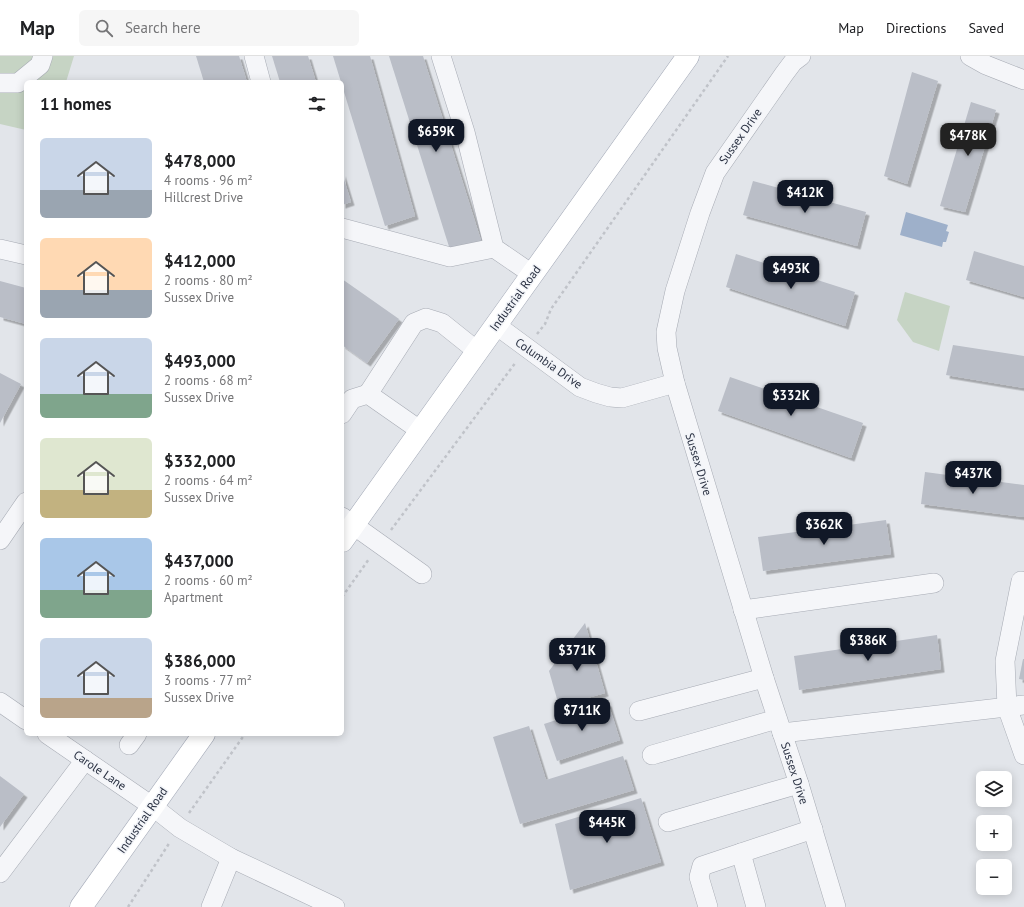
<!DOCTYPE html>
<meta charset="utf-8">
<style>
:root{--surface:#fff;--page:#f6f6f6;--text:#202124;--muted:#757577;--line:#e0e0e0;--accent:#111827}
body{margin:0;font-family:"PT Sans",sans-serif;background:var(--page);color:var(--text);height:100vh;display:flex;flex-direction:column;font-size:15px;white-space:nowrap}
*{box-sizing:border-box;margin:0}
p{font-size:13px;color:var(--muted)}
.icon{flex:none;width:22px;height:22px;fill:none;stroke:currentColor;stroke-width:2;stroke-linecap:round;stroke-linejoin:round}
.map{position:relative;flex:1;overflow:hidden}
.sheet{position:absolute;left:24px;top:24px;width:320px;height:656px;display:flex;flex-direction:column;background:var(--surface);border-radius:6px;box-shadow:0 2px 10px #0003}
.sheet>*{flex:none}
.controls{position:absolute;left:976px;top:715px;display:grid;gap:8px}
.controls a{display:grid;place-items:center;width:36px;height:36px;border-radius:6px;background:var(--surface);box-shadow:0 2px 10px #0003;font-size:20px}
.price{position:absolute;translate:-50% -34px;padding:0 9px;border-radius:8px;background:var(--accent);color:#fff;font-size:13px;line-height:26px;filter:drop-shadow(0 1px 2px #0008)}
.price::after{content:'';position:absolute;left:50%;top:24px;width:12px;height:9px;margin-left:-6px;background:inherit;clip-path:polygon(0 0,100% 0,50% 100%)}
.price.on{background:#222;color:#fff}
ul{padding:0;list-style:none}
li{display:flex;align-items:center;gap:12px;height:100px;padding:0 16px}
li span{display:grid;place-items:center;flex:none;width:112px;height:80px;border-radius:6px;color:#555}
li>.icon{margin-inline-start:auto}
span .icon{width:48px;height:48px;fill:#fffc;stroke-width:1}
li b{font-size:17px}
h2{display:flex;justify-content:space-between;align-items:center;height:48px;padding:0 16px;font-size:17px}
header{display:flex;align-items:center;gap:24px;box-sizing:border-box;height:56px;padding:0 20px;background:var(--surface);border-bottom:1px solid var(--line)}
header strong{font-size:19px}
nav{display:flex;gap:22px;margin-inline-start:auto;font-size:14px}
.search{width:280px;height:36px;background:var(--page);display:flex;align-items:center;gap:10px;box-sizing:border-box;padding:0 14px;border-radius:6px;color:var(--muted);font-size:15px}
.map>svg:first-child{display:block}
</style>
<header>
<strong>Map</strong>
<div class="search"><svg class="icon" aria-label="search" viewBox="0 0 24 24"><circle cx="10" cy="10" r="6"/><path d="M15 15l6 6"/></svg>Search here</div>
<nav><a>Map</a><a>Directions</a><a>Saved</a></nav>
</header>
<div class="map">
<svg width="1024" height="851" viewBox="0 0 1024 851">
<defs>
<filter id="shadow"><feDropShadow dx="3.5" dy="3.5" stdDeviation="0" flood-color="#0004"/></filter>
</defs>
<rect width="100%" height="100%" fill="#e2e5ea"/>
<g fill="#c6d4c4">
<polygon points="0,0 74,0 66,26 26,26 26,74 0,68"/>
<polygon points="905,236 950,250 939,295 913,286 897,264"/>
</g>
<polygon fill="#9eb0ca" points="906,156 948,169 946,175 949,176 946,186 943,186 942,191 900,179"/>
<g fill="#babec7" filter="url(#shadow)">
<polygon points="196,0 239,0 247,26 204,26"/>
<polygon points="272,0 308,0 316,26 280,26"/>
<polygon points="333,0 370,0 415,160 385,170"/>
<polygon points="389,0 423,0 483,191 451,197"/>
<polygon points="912,16 938,25 907,128 884,120"/>
<polygon points="971,46 996,54 965,156 940,150"/>
<polygon points="342,117 351,146 342,149"/>
<polygon points="753,125 866,156 857,190 743,159"/>
<polygon points="974,195 1024,210 1024,241 966,224"/>
<polygon points="736,198 855,236 845,270 726,231"/>
<polygon points="342,223 399,263 367,307 342,289"/>
<polygon points="0,225 26,232 26,268 0,261"/>
<polygon points="953,289 1024,300 1024,332 946,319"/>
<polygon points="0,317 21,328 0,367"/>
<polygon points="730,321 863,367 851,402 718,355"/>
<polygon points="925,416 1024,429 1024,461 921,448"/>
<polygon points="886,464 891,498 763,515 758,481"/>
<polygon points="585,567 605,637 559,650 549,615"/>
<polygon points="937,579 941,613 799,634 794,600"/>
<polygon points="1023,603 1024,603 1024,624 1019,623"/>
<polygon points="608,647 620,684 557,705 544,668"/>
<polygon points="529,670 546,724 623,700 634,734 520,768 493,681"/>
<polygon points="0,720 24,738 0,771"/>
<polygon points="641,742 661,806 570,834 555,768"/>
</g>
<g fill="none" stroke-linecap="round" stroke-linejoin="round">
<g stroke="#a7abb4" stroke-width="20">
<g id="minor">
<polyline points="254,0 261,26"/>
<polyline points="441,0 465,76 494,192 532,218"/>
<polyline points="801,0 793,6 784,18 715,117 700,157 675,235 666,276 667,292 675,327 764,622 799,728 836,851"/>
<polyline points="970,0 986,9 1024,24"/>
<polyline points="0,27 18,27 40,9 43,0"/>
<polyline points="342,172 450,201 494,192"/>
<polyline points="0,193 26,199"/>
<polyline points="496,269 580,331 596,337 610,341 622,342 675,327"/>
<polyline points="368,338 414,267 426,262 442,267 477,295"/>
<polyline points="342,358 352,343 368,338 421,375"/>
<polyline points="342,461 422,518"/>
<polyline points="0,484 26,446"/>
<polyline points="1021,525 1005,605 1007,651 1024,699"/>
<polyline points="743,554 934,527"/>
<polyline points="0,646 26,664"/>
<polyline points="639,655 764,622"/>
<polyline points="782,677 1024,649"/>
<polyline points="47,678 152,750 180,772 231,802 335,851"/>
<polyline points="129,689 137,678"/>
<polyline points="652,699 777,663"/>
<polyline points="668,766 799,728"/>
<polyline points="741,797 756,851"/>
<polyline points="0,817 85,704"/>
<polyline points="211,851 231,802"/>
<polyline points="708,851 699,821 702,810 813,773"/>
</g>
</g>
<g stroke="#a2a8b6" stroke-width="23">
<g id="major">
<polyline points="342,485 688,0"/>
<polyline points="81,851 204,678"/>
</g>
</g>
<g stroke="#c0c3c9" stroke-width="2.5" stroke-dasharray="3 3" stroke-linecap="butt">
<polyline points="537,278 545,268 551,253 728,0"/>
<polyline points="391,474 516,306"/>
<polyline points="342,541 369,503"/>
<polyline points="189,757 245,678"/>
<polyline points="128,851 170,786"/>
</g>
<use href="#minor" stroke="#f5f6f9" stroke-width="19"/>
<use href="#major" stroke="#fff" stroke-width="22"/>
</g>
<g text-anchor="middle" dominant-baseline="central" stroke-width="3" stroke-linejoin="round" paint-order="stroke">
<g font-size="12" fill="#2a3142" stroke="#f2f4f8">
<text transform="translate(740 80) rotate(-55)">Sussex Drive</text>
<text transform="translate(515 242) rotate(-54)">Industrial Road</text>
<text transform="translate(549 307) rotate(35)">Columbia Drive</text>
<text transform="translate(699 408) rotate(73)">Sussex Drive</text>
<text transform="translate(100 714) rotate(34)">Carole Lane</text>
<text transform="translate(795 717) rotate(72)">Sussex Drive</text>
<text transform="translate(142 764) rotate(-55)">Industrial Road</text>
</g>
</g>
</svg>
<div class="controls">
<a><svg class="icon" aria-label="layers" viewBox="0 0 24 24"><path d="M12 4l9 5-9 5-9-5zM3 14l9 5 9-5"/></svg></a>
<a>+</a>
<a>−</a>
</div>
<b class="price" style="left:436px;top:97px">$659K</b>
<b class="price on" style="left:968px;top:101px">$478K</b>
<b class="price" style="left:805px;top:158px">$412K</b>
<b class="price" style="left:791px;top:234px">$493K</b>
<b class="price" style="left:791px;top:361px">$332K</b>
<b class="price" style="left:973px;top:439px">$437K</b>
<b class="price" style="left:824px;top:490px">$362K</b>
<b class="price" style="left:868px;top:606px">$386K</b>
<b class="price" style="left:577px;top:616px">$371K</b>
<b class="price" style="left:582px;top:676px">$711K</b>
<b class="price" style="left:607px;top:788px">$445K</b>
<section class="sheet">
<h2>11 homes<svg class="icon" aria-label="filters" viewBox="0 0 24 24"><path d="M4 7h16M4 17h16"/><circle cx="9" cy="7" r="2"/><circle cx="15" cy="17" r="2"/></svg></h2>
<ul>
<li><span style="background:linear-gradient(#c9d6e8 65%,#9aa5b1 0)"><svg class="icon" aria-label="home" viewBox="0 0 24 24"><path d="M3 11l9-7 9 7M6 9v11h12V9"/></svg></span><div><b>$478,000</b><p>4 rooms · 96 m²</p><p>Hillcrest Drive</p></div></li>
<li><span style="background:linear-gradient(#ffd9b3 65%,#9aa5b1 0)"><svg class="icon" aria-label="home" viewBox="0 0 24 24"><path d="M3 11l9-7 9 7M6 9v11h12V9"/></svg></span><div><b>$412,000</b><p>2 rooms · 80 m²</p><p>Sussex Drive</p></div></li>
<li><span style="background:linear-gradient(#c9d6e8 70%,#7fa58c 0)"><svg class="icon" aria-label="home" viewBox="0 0 24 24"><path d="M3 11l9-7 9 7M6 9v11h12V9"/></svg></span><div><b>$493,000</b><p>2 rooms · 68 m²</p><p>Sussex Drive</p></div></li>
<li><span style="background:linear-gradient(#dfe7d0 65%,#c2b280 0)"><svg class="icon" aria-label="home" viewBox="0 0 24 24"><path d="M3 11l9-7 9 7M6 9v11h12V9"/></svg></span><div><b>$332,000</b><p>2 rooms · 64 m²</p><p>Sussex Drive</p></div></li>
<li><span style="background:linear-gradient(#a9c7e8 65%,#7fa58c 0)"><svg class="icon" aria-label="home" viewBox="0 0 24 24"><path d="M3 11l9-7 9 7M6 9v11h12V9"/></svg></span><div><b>$437,000</b><p>2 rooms · 60 m²</p><p>Apartment</p></div></li>
<li><span style="background:linear-gradient(#c9d6e8 75%,#b9a48a 0)"><svg class="icon" aria-label="home" viewBox="0 0 24 24"><path d="M3 11l9-7 9 7M6 9v11h12V9"/></svg></span><div><b>$386,000</b><p>3 rooms · 77 m²</p><p>Sussex Drive</p></div></li>
</ul>
</section>
</div>
